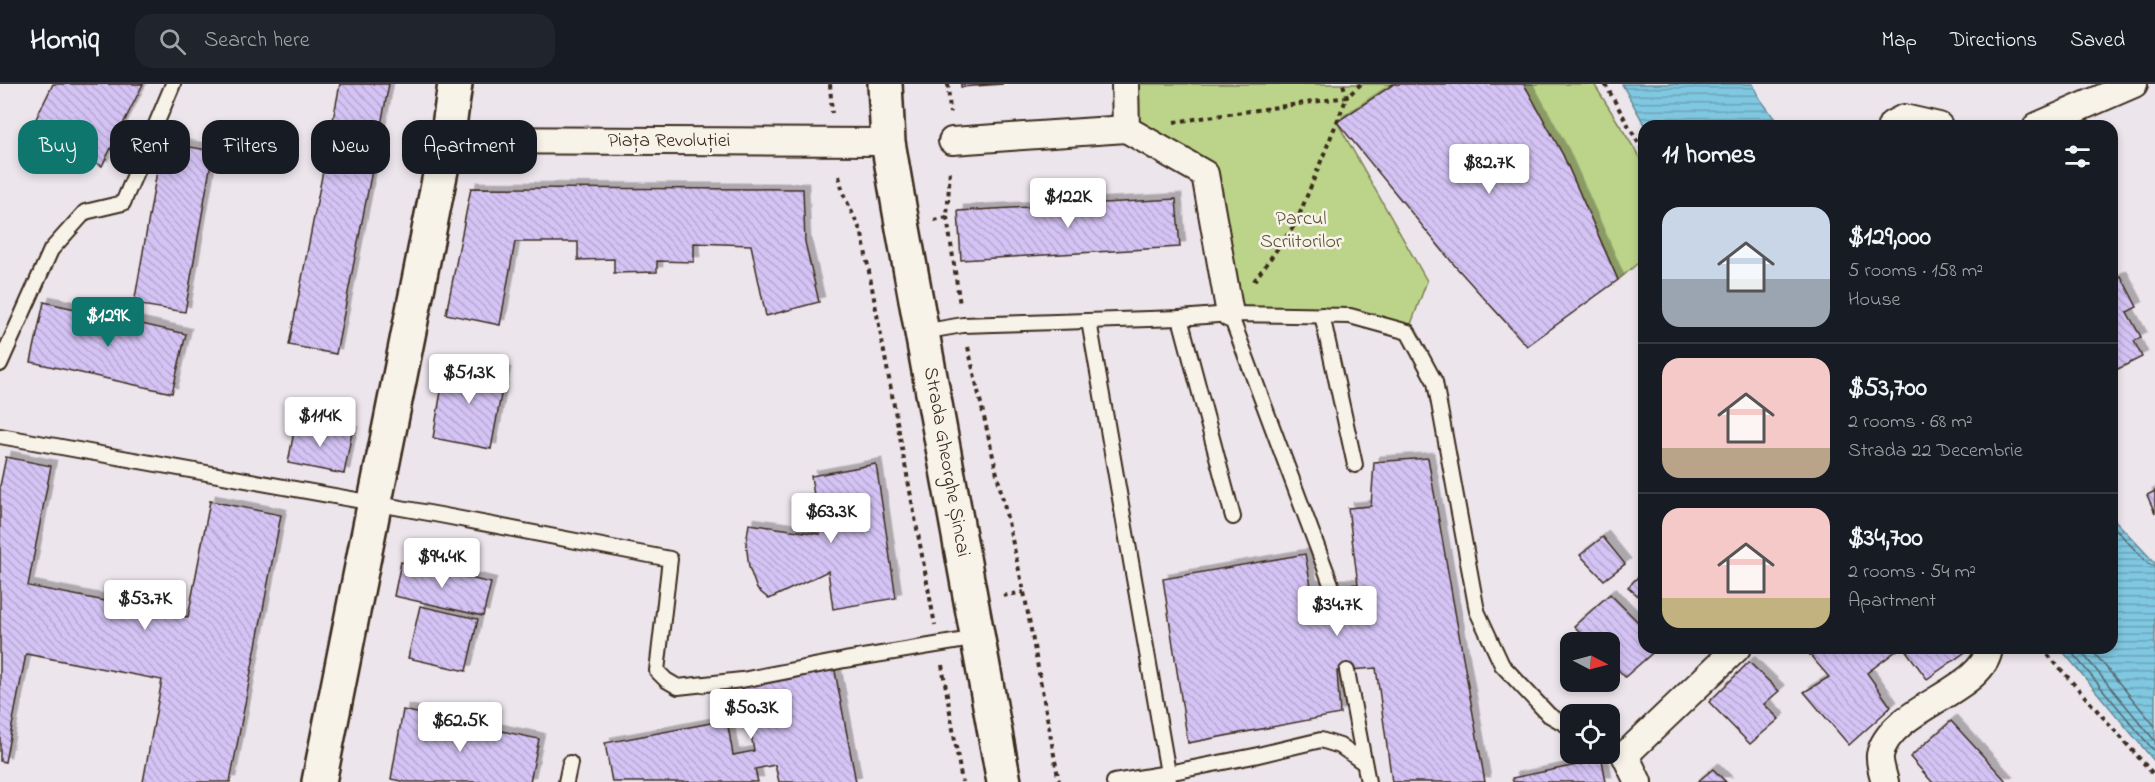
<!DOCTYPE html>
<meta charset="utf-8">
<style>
:root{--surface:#171b24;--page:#20242c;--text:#f1f3f6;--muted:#9ea1a6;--line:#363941;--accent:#0f766e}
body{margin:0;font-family:"Indie Flower",sans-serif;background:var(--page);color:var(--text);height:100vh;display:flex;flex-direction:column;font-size:22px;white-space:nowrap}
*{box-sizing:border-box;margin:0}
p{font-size:20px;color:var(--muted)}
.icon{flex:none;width:33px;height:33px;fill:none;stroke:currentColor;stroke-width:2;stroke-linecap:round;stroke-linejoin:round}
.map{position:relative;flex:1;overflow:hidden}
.side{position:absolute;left:1638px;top:36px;width:480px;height:534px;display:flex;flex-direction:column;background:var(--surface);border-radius:18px;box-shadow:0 3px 9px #0003}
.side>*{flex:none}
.guide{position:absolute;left:18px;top:36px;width:570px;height:54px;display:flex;gap:12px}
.needle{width:39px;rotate:96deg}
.fabs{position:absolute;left:1560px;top:548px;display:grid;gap:12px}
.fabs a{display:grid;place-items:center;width:60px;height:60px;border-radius:12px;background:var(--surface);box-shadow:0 3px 9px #0003;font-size:30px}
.price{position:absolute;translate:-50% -51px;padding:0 14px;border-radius:6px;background:#fff;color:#222;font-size:20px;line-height:39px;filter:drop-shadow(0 2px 3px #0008)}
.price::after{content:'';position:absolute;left:50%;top:36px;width:18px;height:14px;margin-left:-9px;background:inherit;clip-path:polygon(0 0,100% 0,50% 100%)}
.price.on{background:var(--accent);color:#fff}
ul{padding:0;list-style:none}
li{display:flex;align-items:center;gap:18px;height:150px;padding:0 24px}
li+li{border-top:2px solid var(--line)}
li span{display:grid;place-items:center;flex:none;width:168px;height:120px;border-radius:18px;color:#555}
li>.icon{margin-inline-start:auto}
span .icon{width:72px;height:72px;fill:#fffc;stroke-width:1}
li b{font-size:26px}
h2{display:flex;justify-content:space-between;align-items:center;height:72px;padding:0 24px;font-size:26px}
.pill{padding:0 21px;border-radius:18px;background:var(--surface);box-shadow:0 3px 9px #0003;font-size:21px;line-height:54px}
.pill.on{background:var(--accent);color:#fff}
header{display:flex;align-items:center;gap:36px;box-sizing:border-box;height:84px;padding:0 30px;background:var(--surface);border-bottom:2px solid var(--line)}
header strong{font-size:28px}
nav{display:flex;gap:33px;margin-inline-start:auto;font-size:21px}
.search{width:420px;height:54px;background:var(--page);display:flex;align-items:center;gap:15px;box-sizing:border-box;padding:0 21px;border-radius:18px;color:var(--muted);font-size:22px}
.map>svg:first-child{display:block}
</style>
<header>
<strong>Homiq</strong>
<div class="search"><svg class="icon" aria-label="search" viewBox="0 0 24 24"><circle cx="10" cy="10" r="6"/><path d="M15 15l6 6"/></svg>Search here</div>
<nav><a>Map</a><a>Directions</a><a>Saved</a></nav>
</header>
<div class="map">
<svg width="2155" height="698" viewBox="0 0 2155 698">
<defs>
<pattern id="water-rules" width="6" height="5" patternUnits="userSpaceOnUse" patternTransform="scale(1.5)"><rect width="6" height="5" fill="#80c8e1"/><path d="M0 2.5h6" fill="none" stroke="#6aa3b6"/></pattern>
<pattern id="building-back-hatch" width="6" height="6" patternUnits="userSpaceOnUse" patternTransform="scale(1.5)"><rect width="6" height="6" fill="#d4c3f4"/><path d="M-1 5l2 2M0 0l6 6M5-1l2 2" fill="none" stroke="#b7a8d1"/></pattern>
<filter id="shadow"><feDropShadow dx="5.5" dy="-5.5" stdDeviation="0" flood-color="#0004"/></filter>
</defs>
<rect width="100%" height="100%" fill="#ece5ec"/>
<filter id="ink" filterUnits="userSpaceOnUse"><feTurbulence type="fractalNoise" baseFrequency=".0167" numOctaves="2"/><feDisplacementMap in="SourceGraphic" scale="12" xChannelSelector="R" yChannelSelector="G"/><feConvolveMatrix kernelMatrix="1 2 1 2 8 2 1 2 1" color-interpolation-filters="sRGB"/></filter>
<g filter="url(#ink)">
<g fill="#bcd48a" stroke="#7c7f54" stroke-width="1.5">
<polygon points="1125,0 1394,0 1337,38 1427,197 1408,248 1350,232 1230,230 1205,91 1126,45"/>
<polygon points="1524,0 1594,0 1644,80 1644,174 1618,196 1563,71"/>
</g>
<g fill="url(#water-rules)" stroke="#648993" stroke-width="1.5">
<polygon points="1622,0 1753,0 1758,12 1780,42 1645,42"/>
<polygon points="2112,433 2155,479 2155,678 2060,564 2112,564"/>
</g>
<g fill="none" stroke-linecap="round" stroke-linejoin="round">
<g stroke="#57696c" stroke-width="1.5">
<polyline points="2112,441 2148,480 2155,482"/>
<polyline points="2068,564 2155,668"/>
<polyline points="2078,564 2155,657"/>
<polyline points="2090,564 2155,642"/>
</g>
</g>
<g fill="url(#building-back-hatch)" stroke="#3b2a1e" stroke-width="1.5" filter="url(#shadow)">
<polygon points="53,0 143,0 102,82 30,47"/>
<polygon points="340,0 389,0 336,270 289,261"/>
<polygon points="961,0 1003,0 961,3"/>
<polygon points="1394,0 1524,0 1563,71 1618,196 1527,262 1456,183 1337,38"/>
<polygon points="162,58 213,67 185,228 134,220"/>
<polygon points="471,104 803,105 805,158 819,218 766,232 751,161 694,159 694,178 657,177 657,188 614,189 614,175 578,176 578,158 515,158 500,241 446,230"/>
<polygon points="1176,115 1180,163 961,176 958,127"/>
<polygon points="2121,192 2137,223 2127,228 2141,253 2134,257 2142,273 2112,288 2112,197"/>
<polygon points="44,218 186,250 172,309 31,278"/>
<polygon points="446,278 505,289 491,365 433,354"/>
<polygon points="296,337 352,348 344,390 288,379"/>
<polygon points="6,373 51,382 28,502 188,533 210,417 281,431 230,698 143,698 162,596 26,570 5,678 0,677 0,402"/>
<polygon points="1428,374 1485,698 1392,698 1376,584 1337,587 1340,630 1188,659 1163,495 1305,470 1311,502 1358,500 1348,424 1371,422 1374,378"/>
<polygon points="876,380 896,514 833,525 828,487 769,515 757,505 749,483 746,459 749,440 820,450 811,392"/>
<polygon points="2155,407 2155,429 2147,411"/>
<polygon points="1603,453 1625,480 1604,496 1580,471"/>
<polygon points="401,478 491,499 483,532 394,512"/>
<polygon points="1644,487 1644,517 1628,503"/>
<polygon points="1610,510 1644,544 1644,564 1658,564 1625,593 1610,577 1610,558 1590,558 1574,542"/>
<polygon points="420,522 478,535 466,587 408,574"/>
<polygon points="1804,564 1900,564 1867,589 1891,623 1849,661 1804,608 1829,593"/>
<polygon points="1904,564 1971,564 1927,595"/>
<polygon points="1749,578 1779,607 1764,620 1779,635 1750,660 1709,618"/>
<polygon points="834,582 856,698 779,698 775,681 755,685 758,698 612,698 605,659 727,636 733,671 754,667 742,600"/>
<polygon points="403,626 539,655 530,698 405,698 391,695"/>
<polygon points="1951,637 2007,698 1932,698 1910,673"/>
<polygon points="1602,676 1606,698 1513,698 1512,694"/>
<polygon points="1713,685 1726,698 1697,698"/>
</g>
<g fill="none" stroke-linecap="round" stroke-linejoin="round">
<g stroke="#3b2a1e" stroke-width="18">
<g id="lane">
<polyline points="1230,230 1331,500"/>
<polyline points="1322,231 1355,381"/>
<polyline points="1180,234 1233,433"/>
<polyline points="1089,237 1168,689 1114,698"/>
<polyline points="922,248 963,241 1180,234 1230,230 1350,232 1408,248 1435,298 1477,527 1502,581 1549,631 1570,643"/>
<polyline points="0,280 51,166 85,128 123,119 173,0"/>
<polyline points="0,352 440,431 670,475 657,587 666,596 678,603 742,596 845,576 978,554"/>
<polyline points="1347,587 1368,698"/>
<polyline points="566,698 570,679"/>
<polyline points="1169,698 1168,689 1254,672 1321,656 1340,662 1364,679"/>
</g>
</g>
<g stroke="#3b2a1e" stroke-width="30">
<g id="street">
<polyline points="1125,0 1126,45 1205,90 1230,230"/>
<polyline points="1891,42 1892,40 1904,34 1939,42"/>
<polyline points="2037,42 2134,0"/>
<polyline points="447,56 888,58"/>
<polyline points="952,57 1126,45"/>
<polyline points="1638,698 1625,671 1737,564"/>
<path d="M1885,698c-2,-8 -6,-19 -5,-27 9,-47 105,-64 109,-107"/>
</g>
</g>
<g stroke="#3b2a1e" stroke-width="38">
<g id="secondary">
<polyline points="885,0 888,58 900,128 1004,698"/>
<polyline points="319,698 447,56 455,0"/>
</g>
</g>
<g stroke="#3b2a1e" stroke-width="4" stroke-dasharray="4.5 4.5" stroke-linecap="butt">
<polyline points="830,0 832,29"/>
<polyline points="948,0 950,29"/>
<polyline points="1605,0 1644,69"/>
<polyline points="1174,38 1347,13 1361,0"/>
<polyline points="839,92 843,109 862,150 935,541"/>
<polyline points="947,133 960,221"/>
<polyline points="934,136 947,133 950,85"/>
<polyline points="1254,197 1296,139 1347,13 1343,0"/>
<polyline points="968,263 1024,508 1059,698"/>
<polyline points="1003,512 1024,508"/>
<polyline points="2042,564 2155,692"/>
<polyline points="942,581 962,698"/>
</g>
<use href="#lane" stroke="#f7f3e8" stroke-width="14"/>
<use href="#street" stroke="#f7f3e8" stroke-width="26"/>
<use href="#secondary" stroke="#f7f3e8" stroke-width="33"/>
</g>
</g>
<g text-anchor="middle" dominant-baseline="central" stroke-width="5" stroke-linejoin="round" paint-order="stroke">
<g font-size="20" fill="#3b2a1e" stroke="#f7f3e8">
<text x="669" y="57">Piața Revoluției</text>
<text transform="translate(946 378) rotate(80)">Strada Gheorghe Șincai</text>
</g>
<g font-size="20" fill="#5b5439" stroke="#f7f3e8">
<text x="1301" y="135">Parcul<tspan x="1301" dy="23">Scriitorilor</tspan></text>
</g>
</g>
</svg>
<div class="fabs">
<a><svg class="needle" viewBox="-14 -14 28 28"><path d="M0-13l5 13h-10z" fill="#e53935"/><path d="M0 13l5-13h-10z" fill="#9ea1a6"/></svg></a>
<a><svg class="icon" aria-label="locate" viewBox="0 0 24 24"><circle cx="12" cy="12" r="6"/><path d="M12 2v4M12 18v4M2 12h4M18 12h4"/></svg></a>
</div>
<b class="price" style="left:1489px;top:111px">$82.7K</b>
<b class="price" style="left:1068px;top:145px">$122K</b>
<b class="price on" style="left:108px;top:264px">$129K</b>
<b class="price" style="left:469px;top:321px">$51.3K</b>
<b class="price" style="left:320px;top:364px">$114K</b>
<b class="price" style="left:831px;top:460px">$63.3K</b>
<b class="price" style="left:442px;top:505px">$94.4K</b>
<b class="price" style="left:145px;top:547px">$53.7K</b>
<b class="price" style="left:1337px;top:553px">$34.7K</b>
<b class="price" style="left:751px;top:656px">$50.3K</b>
<b class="price" style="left:460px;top:669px">$62.5K</b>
<div class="guide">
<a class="pill on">Buy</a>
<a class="pill">Rent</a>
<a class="pill">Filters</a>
<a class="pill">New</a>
<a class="pill">Apartment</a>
</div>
<section class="side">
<h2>11 homes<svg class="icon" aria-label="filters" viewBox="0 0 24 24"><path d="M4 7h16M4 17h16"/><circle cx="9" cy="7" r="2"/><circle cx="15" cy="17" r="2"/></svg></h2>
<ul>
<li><span style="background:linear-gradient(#c9d6e8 60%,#9aa5b1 0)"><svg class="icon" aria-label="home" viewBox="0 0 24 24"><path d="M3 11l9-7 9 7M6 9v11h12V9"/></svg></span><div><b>$129,000</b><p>5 rooms · 158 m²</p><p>House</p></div></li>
<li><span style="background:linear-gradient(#f6c9c9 75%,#b9a48a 0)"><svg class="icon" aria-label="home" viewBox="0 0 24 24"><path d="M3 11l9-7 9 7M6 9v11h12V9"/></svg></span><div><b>$53,700</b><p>2 rooms · 68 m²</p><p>Strada 22 Decembrie</p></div></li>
<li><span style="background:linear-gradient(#f6c9c9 75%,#c2b280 0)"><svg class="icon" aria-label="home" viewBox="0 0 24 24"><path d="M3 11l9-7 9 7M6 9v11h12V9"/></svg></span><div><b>$34,700</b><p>2 rooms · 54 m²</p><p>Apartment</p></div></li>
</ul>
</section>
</div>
